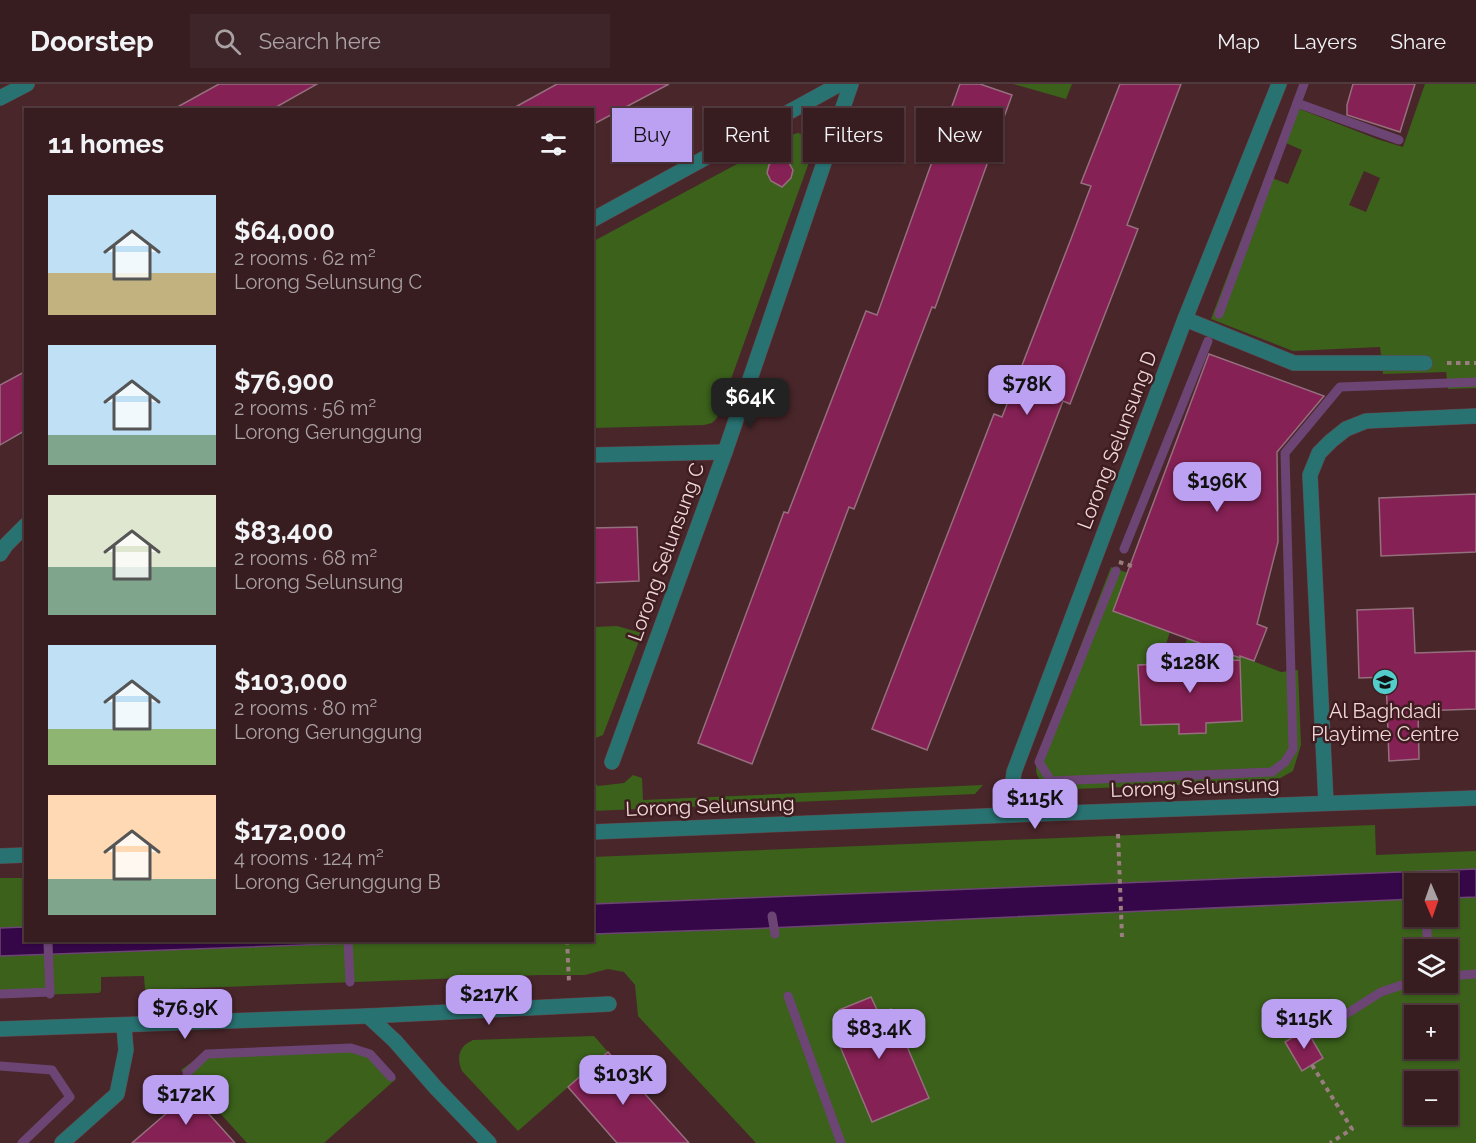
<!DOCTYPE html>
<meta charset="utf-8">
<style>
:root{--surface:#371c20;--page:#3e2529;--text:#f1f3f6;--muted:#aaa1a5;--line:#513a3e;--accent:#bca0f2}
body{margin:0;font-family:Raleway,sans-serif;background:var(--page);color:var(--text);height:100vh;display:flex;flex-direction:column;font-size:22px;white-space:nowrap}
*{box-sizing:border-box;margin:0}
p{font-size:20px;color:var(--muted)}
.icon{flex:none;width:33px;height:33px;fill:none;stroke:currentColor;stroke-width:2;stroke-linecap:round;stroke-linejoin:round}
.map{position:relative;flex:1;overflow:hidden}
.sheet{position:absolute;left:24px;top:24px;width:570px;height:834px;display:flex;flex-direction:column;background:var(--surface);border-radius:0px;box-shadow:0 2px 4px #0004,0 0 0 2px var(--line)}
.sheet>*{flex:none}
.top-card{position:absolute;left:612px;top:24px;width:570px;height:54px;display:flex;gap:12px}
.needle{width:39px;rotate:178deg}
.fabs{position:absolute;left:1404px;top:789px;display:grid;gap:12px}
.fabs a{display:grid;place-items:center;width:54px;height:54px;border-radius:0px;background:var(--surface);box-shadow:0 2px 4px #0004,0 0 0 2px var(--line);font-size:30px}
.price{position:absolute;translate:-50% -51px;padding:0 14px;border-radius:12px;background:var(--accent);color:#111;font-size:20px;line-height:39px;filter:drop-shadow(0 2px 3px #0008)}
.price::after{content:'';position:absolute;left:50%;top:36px;width:18px;height:14px;margin-left:-9px;background:inherit;clip-path:polygon(0 0,100% 0,50% 100%)}
.price.active{background:#222;color:#fff}
ul{padding:0;list-style:none}
li{display:flex;align-items:center;gap:18px;height:150px;padding:0 24px}
li span{display:grid;place-items:center;flex:none;width:168px;height:120px;border-radius:0px;color:#555}
li>.icon{margin-inline-start:auto}
span .icon{width:72px;height:72px;fill:#fffc;stroke-width:1}
li b{font-size:26px}
h2{display:flex;justify-content:space-between;align-items:center;height:72px;padding:0 24px;font-size:26px}
.chip{padding:0 21px;border-radius:0px;background:var(--surface);box-shadow:0 2px 4px #0004,0 0 0 2px var(--line);font-size:21px;line-height:54px}
.chip.active{background:var(--accent);color:#111}
header{display:flex;align-items:center;gap:36px;box-sizing:border-box;height:84px;padding:0 30px;background:var(--surface);border-bottom:2px solid var(--line)}
header strong{font-size:28px}
nav{display:flex;gap:33px;margin-inline-start:auto;font-size:21px}
.search{width:420px;height:54px;background:var(--page);display:flex;align-items:center;gap:15px;box-sizing:border-box;padding:0 21px;border-radius:0px;color:var(--muted);font-size:22px}
.map>svg:first-child{display:block}
</style>
<header>
<strong>Doorstep</strong>
<div class="search"><svg class="icon" aria-label="search" viewBox="0 0 24 24"><circle cx="10" cy="10" r="6"/><path d="M15 15l6 6"/></svg>Search here</div>
<nav><a>Map</a><a>Layers</a><a>Share</a></nav>
</header>
<div class="map">
<svg width="1476" height="1059" viewBox="0 0 1476 1059">
<rect width="100%" height="100%" fill="#49262a"/>
<g fill="#3b611b" fill-rule="evenodd">
<polygon points="1013,0 1072,0 1066,15"/>
<path d="M1425,0h51v304l-28,1 -2,-17 -63,2 -3,-27 -87,4 -82,-32 81,-213 85,33 26,8zM1286,59l16,7 -14,34 -16,-6zM1364,87l16,7 -14,34 -17,-7z"/>
<path d="M798,49c13,3 17,8 14,21l-95,264 -5,5 -8,2 -111,3 -1,-186 199,-107z"/>
<path d="M1111,483l17,6 42,59 -4,12 17,6 5,-14 93,36 17,-2 3,75 -8,26 -18,10 -225,9c-12,-11 -16,-14 -13,-31zM1203,567l1,12 36,-2 2,60 -36,2v10l-26,1 -4,-82z"/>
<polygon points="617,542 642,549 603,651 593,655 594,543"/>
<polygon points="633,691 642,694 643,716 983,701 975,710 593,727 593,697 598,702 624,699"/>
<polygon points="1375,741 1376,771 1476,767 1476,785 593,820 592,773"/>
<polygon points="0,794 25,794 25,843 0,844"/>
<path d="M1476,813v246h-720l-118,-127 -3,-31 -11,-13 -16,-3 -23,6h-44l-396,15 -1,-14 -43,1v14l-2,2 -99,3v-40l417,-15 175,-1 1,-6 175,-6 646,-29v17h34v-18zM1414,866h34v32h-34zM1414,932h34v32h-34zM1414,998h34v32h-34z"/>
<path d="M594,952l14,16 -90,79 -56,-60c-6,-14 -3,-25 11,-31z"/>
<path d="M353,961c18,7 30,20 43,34l-72,64h-77l-66,-73 25,-18z"/>
</g>
<g fill="#350648" stroke="#6d4574" stroke-width="1.5">
<polygon points="1476,785 1476,813 1448,814 1448,800 1414,800 1414,815 768,844 593,850 593,820"/>
<polygon points="25,843 26,856 417,857 0,872 0,844"/>
</g>
<g fill="none" stroke-linecap="round" stroke-linejoin="round">
<g stroke="#6d4574" stroke-width="9">
<polyline points="1297,19 1399,56"/>
<polyline points="1219,230 1304,0"/>
<polyline points="1124,465 1208,257"/>
<polyline points="1116,487 1039,678 1051,697 1272,688 1285,678 1293,665 1285,369 1340,303 1476,298"/>
<polyline points="772,832 775,850"/>
<polyline points="1426,832 1428,866"/>
<polyline points="348,856 350,898"/>
<polyline points="48,859 50,910"/>
<polyline points="1448,892 1476,890"/>
<polyline points="0,910 50,908"/>
<polyline points="788,912 841,1059"/>
<polyline points="1313,951 1381,908 1414,897"/>
<polyline points="0,982 52,986 70,1013 22,1059"/>
<polyline points="187,989 207,970 351,964 370,970 391,993"/>
</g>
</g>
<g fill="#852154" stroke="#956f7e" stroke-width="1.5">
<polygon points="219,0 317,0 271,26 172,26"/>
<polygon points="557,0 669,0 592,41 592,26 510,26"/>
<polygon points="960,0 980,0 1012,11 935,224 932,223 854,425 849,423 752,680 698,659 784,428 788,429 866,227 877,231"/>
<polygon points="1120,0 1181,0 1127,141 1138,145 1070,320 1063,317 927,666 872,645 994,330 1002,333 1071,155 1091,102 1081,99"/>
<polygon points="1353,0 1415,0 1400,48 1347,31 1347,21"/>
<polygon points="782,75 789,79 793,86 791,94 782,103 771,97 767,89 769,81 775,76"/>
<polygon points="1209,270 1324,312 1277,368 1278,458 1257,540 1267,544 1254,577 1240,572 1240,574 1113,527"/>
<polygon points="26,287 26,346 0,361 0,301"/>
<polygon points="1476,410 1476,468 1381,472 1379,414"/>
<polygon points="637,443 639,497 592,499 592,444"/>
<polygon points="1413,524 1415,569 1476,567 1476,625 1418,627 1419,675 1389,677 1386,593 1359,594 1357,526"/>
<polygon points="1240,576 1242,637 1206,639 1206,649 1179,650 1179,640 1141,641 1138,581"/>
<polygon points="871,913 879,930 891,925 929,1014 872,1038 834,948 846,943 839,926"/>
<polygon points="1306,945 1323,974 1302,987 1285,958"/>
<polygon points="608,968 628,991 689,1059 617,1059 568,1003"/>
<polygon points="190,1009 235,1059 132,1059"/>
</g>
<g fill="none" stroke-linecap="round" stroke-linejoin="round">
<g stroke="#644246" stroke-width="16">
<polyline id="service" points="1185,235 1294,279 1425,279"/>
</g>
<g stroke="#644246" stroke-width="16">
<g id="minor">
<polyline points="0,14 27,0"/>
<polyline points="592,136 840,0"/>
<polyline points="592,371 725,368"/>
<polyline points="0,470 6,461 26,441"/>
<polyline points="612,678 725,368 851,0"/>
<polyline points="1326,719 1310,391 1319,369 1331,357 1346,345 1366,337 1476,332"/>
<polyline points="1011,731 1011,712 1014,688 1185,235 1279,0"/>
<polyline points="592,748 1011,731 1476,714"/>
<polyline points="0,772 26,771"/>
<polyline points="368,932 395,957 436,1004 489,1059"/>
<polyline points="0,945 368,932 609,920"/>
<polyline points="62,1059 117,1010 126,966 124,942"/>
</g>
</g>
<g stroke="#9a7d7f" stroke-width="4" stroke-dasharray="4.5 4.5" stroke-linecap="butt">
<polyline points="1447,279 1476,279"/>
<polyline points="1119,478 1132,482"/>
<polyline points="1118,750 1122,853"/>
<polyline points="567,856 569,898"/>
<polyline points="1287,941 1294,953"/>
<polyline points="1312,981 1352,1045 1330,1059"/>
</g>
<use href="#service" stroke="#287372" stroke-width="15"/>
<use href="#minor" stroke="#287372" stroke-width="15"/>
</g>
<defs>
<g id="school-disc" transform="scale(1.35)"><circle r="9.5" fill="#53cdcb" stroke="#3e1c20"/><path d="M0-5L7-2L0 1L-7-2ZM-4 1L0 2.5L4 1V4Q0 6-4 4Z" fill="#111"/></g>
</defs>
<g fill-rule="evenodd">
<use href="#school-disc" x="1385" y="598"/>
</g>
<g text-anchor="middle" dominant-baseline="central" stroke-width="5" stroke-linejoin="round" paint-order="stroke">
<g font-size="20" fill="#f0d8d9" stroke="#3e1c20">
<text transform="translate(1117 356) rotate(-69)">Lorong Selunsung D</text>
<text transform="translate(666 468) rotate(-70)">Lorong Selunsung C</text>
<text transform="translate(1195 703) rotate(-2)">Lorong Selunsung</text>
<text transform="translate(710 722) rotate(-2)">Lorong Selunsung</text>
</g>
<g font-size="20" fill="#f0d8d9" stroke="#3e1c20">
<text x="1385" y="627">Al Baghdadi<tspan x="1385" dy="23">Playtime Centre</tspan></text>
</g>
</g>
</svg>
<div class="fabs">
<a><svg class="needle" viewBox="-14 -14 28 28"><path d="M0-13l5 13h-10z" fill="#e53935"/><path d="M0 13l5-13h-10z" fill="#aaa1a5"/></svg></a>
<a><svg class="icon" aria-label="layers" viewBox="0 0 24 24"><path d="M12 4l9 5-9 5-9-5zM3 14l9 5 9-5"/></svg></a>
<a>+</a>
<a>−</a>
</div>
<b class="price" style="left:1027px;top:332px">$78K</b>
<b class="price active" style="left:750px;top:345px">$64K</b>
<b class="price" style="left:1217px;top:429px">$196K</b>
<b class="price" style="left:1190px;top:610px">$128K</b>
<b class="price" style="left:1035px;top:746px">$115K</b>
<b class="price" style="left:489px;top:942px">$217K</b>
<b class="price" style="left:185px;top:956px">$76.9K</b>
<b class="price" style="left:1304px;top:966px">$115K</b>
<b class="price" style="left:879px;top:976px">$83.4K</b>
<b class="price" style="left:623px;top:1022px">$103K</b>
<b class="price" style="left:186px;top:1042px">$172K</b>
<div class="top-card">
<a class="chip active">Buy</a>
<a class="chip">Rent</a>
<a class="chip">Filters</a>
<a class="chip">New</a>
</div>
<section class="sheet">
<h2>11 homes<svg class="icon" aria-label="filters" viewBox="0 0 24 24"><path d="M4 7h16M4 17h16"/><circle cx="9" cy="7" r="2"/><circle cx="15" cy="17" r="2"/></svg></h2>
<ul>
<li><span style="background:linear-gradient(#bfe0f5 65%,#c2b280 0)"><svg class="icon" aria-label="home" viewBox="0 0 24 24"><path d="M3 11l9-7 9 7M6 9v11h12V9"/></svg></span><div><b>$64,000</b><p>2 rooms · 62 m²</p><p>Lorong Selunsung C</p></div></li>
<li><span style="background:linear-gradient(#bfe0f5 75%,#7fa58c 0)"><svg class="icon" aria-label="home" viewBox="0 0 24 24"><path d="M3 11l9-7 9 7M6 9v11h12V9"/></svg></span><div><b>$76,900</b><p>2 rooms · 56 m²</p><p>Lorong Gerunggung</p></div></li>
<li><span style="background:linear-gradient(#dfe7d0 60%,#7fa58c 0)"><svg class="icon" aria-label="home" viewBox="0 0 24 24"><path d="M3 11l9-7 9 7M6 9v11h12V9"/></svg></span><div><b>$83,400</b><p>2 rooms · 68 m²</p><p>Lorong Selunsung</p></div></li>
<li><span style="background:linear-gradient(#bfe0f5 70%,#8fb573 0)"><svg class="icon" aria-label="home" viewBox="0 0 24 24"><path d="M3 11l9-7 9 7M6 9v11h12V9"/></svg></span><div><b>$103,000</b><p>2 rooms · 80 m²</p><p>Lorong Gerunggung</p></div></li>
<li><span style="background:linear-gradient(#ffd9b3 70%,#7fa58c 0)"><svg class="icon" aria-label="home" viewBox="0 0 24 24"><path d="M3 11l9-7 9 7M6 9v11h12V9"/></svg></span><div><b>$172,000</b><p>4 rooms · 124 m²</p><p>Lorong Gerunggung B</p></div></li>
</ul>
</section>
</div>
